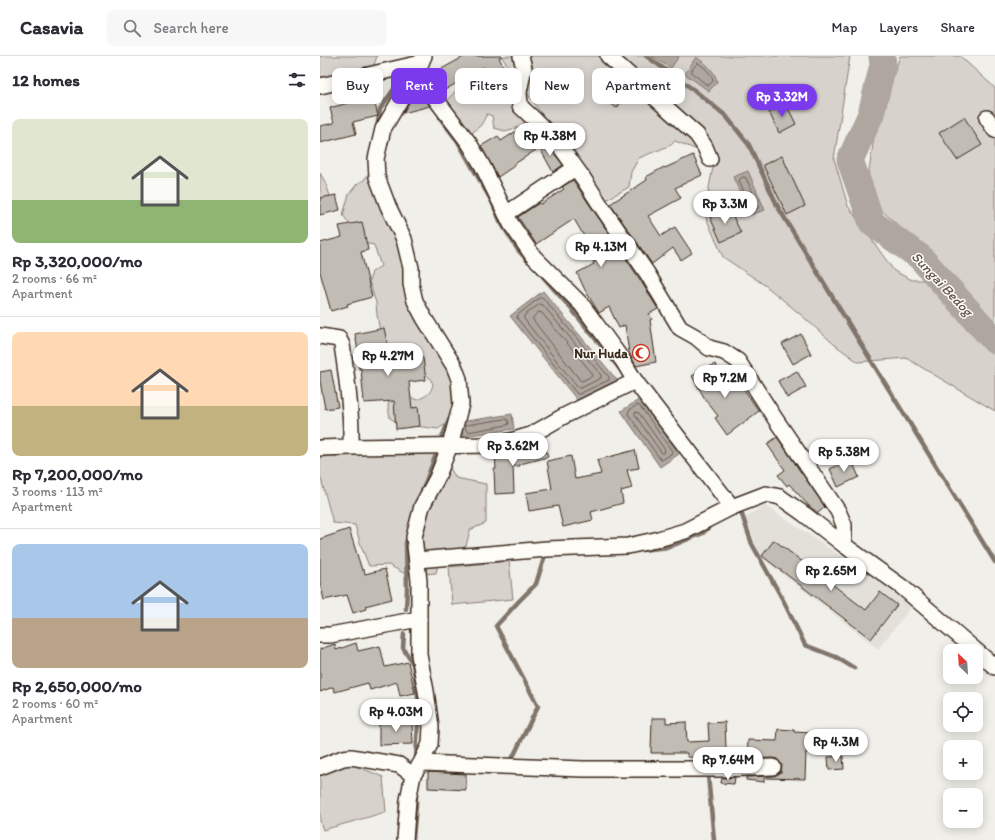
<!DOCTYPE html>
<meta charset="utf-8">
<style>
:root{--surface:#fff;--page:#f7f7f7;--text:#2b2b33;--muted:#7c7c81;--line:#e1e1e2;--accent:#7c3aed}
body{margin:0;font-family:Itim,sans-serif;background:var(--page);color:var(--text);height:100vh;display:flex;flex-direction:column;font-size:15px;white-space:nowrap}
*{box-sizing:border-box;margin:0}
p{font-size:13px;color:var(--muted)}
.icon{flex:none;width:22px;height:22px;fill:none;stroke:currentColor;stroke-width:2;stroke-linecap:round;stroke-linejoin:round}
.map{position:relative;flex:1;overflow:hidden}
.panel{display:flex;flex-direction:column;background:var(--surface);width:320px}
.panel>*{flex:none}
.hud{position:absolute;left:12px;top:12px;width:380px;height:36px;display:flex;gap:8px}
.needle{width:26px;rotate:335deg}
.tools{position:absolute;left:623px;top:588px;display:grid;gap:8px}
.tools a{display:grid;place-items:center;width:40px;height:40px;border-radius:8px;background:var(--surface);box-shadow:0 2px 10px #0003;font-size:20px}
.price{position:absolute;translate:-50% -34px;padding:0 9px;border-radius:14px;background:#fff;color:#222;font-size:13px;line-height:26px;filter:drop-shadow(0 1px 2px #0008)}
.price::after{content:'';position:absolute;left:50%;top:24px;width:12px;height:9px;margin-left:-6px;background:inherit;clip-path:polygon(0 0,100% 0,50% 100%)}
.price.active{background:var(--accent);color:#fff}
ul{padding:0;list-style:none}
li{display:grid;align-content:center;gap:8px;height:212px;padding:0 12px}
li+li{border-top:1px solid var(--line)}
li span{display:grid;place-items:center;height:124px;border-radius:8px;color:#555}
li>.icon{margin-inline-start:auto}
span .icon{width:72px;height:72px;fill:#fffc;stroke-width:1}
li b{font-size:17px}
h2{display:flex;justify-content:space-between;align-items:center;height:48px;padding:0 12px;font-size:17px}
.chip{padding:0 14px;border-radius:8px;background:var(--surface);box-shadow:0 2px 10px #0003;font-size:14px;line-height:36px}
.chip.active{background:var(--accent);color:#fff}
header{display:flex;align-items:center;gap:24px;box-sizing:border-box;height:56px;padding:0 20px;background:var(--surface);border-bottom:1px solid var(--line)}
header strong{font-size:19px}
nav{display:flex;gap:22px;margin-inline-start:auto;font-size:14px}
.search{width:280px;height:36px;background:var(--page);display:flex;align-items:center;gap:10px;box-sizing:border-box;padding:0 14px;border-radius:8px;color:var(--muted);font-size:15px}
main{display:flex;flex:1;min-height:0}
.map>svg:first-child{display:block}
</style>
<header>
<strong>Casavia</strong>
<div class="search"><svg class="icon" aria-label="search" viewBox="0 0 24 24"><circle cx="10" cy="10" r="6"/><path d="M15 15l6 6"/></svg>Search here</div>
<nav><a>Map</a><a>Layers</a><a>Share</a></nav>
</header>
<main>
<section class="panel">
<h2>12 homes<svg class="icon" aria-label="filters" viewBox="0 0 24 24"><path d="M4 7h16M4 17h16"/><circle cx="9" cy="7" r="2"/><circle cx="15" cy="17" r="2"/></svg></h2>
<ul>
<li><span style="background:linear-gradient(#dfe7d0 65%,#8fb573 0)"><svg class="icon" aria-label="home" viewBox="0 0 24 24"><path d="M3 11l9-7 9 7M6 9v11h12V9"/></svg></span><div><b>Rp 3,320,000/mo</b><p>2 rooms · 66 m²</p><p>Apartment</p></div></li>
<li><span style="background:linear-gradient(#ffd9b3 60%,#c2b280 0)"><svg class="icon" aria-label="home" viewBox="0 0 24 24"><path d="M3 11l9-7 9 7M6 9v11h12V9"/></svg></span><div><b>Rp 7,200,000/mo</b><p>3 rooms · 113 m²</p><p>Apartment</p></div></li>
<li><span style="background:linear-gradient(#a9c7e8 60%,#b9a48a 0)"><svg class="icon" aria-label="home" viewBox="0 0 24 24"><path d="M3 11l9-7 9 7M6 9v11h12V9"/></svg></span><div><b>Rp 2,650,000/mo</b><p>2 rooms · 60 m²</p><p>Apartment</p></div></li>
</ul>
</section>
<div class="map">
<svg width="675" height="784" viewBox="0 0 675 784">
<rect width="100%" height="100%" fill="#f1efea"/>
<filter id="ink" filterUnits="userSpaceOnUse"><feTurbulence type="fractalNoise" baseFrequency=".025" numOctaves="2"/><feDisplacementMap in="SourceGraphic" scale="8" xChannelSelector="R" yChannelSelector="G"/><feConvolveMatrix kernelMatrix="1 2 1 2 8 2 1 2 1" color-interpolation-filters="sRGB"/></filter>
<g filter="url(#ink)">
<polygon fill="#e3e0da" points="444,449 544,515 592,550 558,593 441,501 425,462"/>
<g fill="#d7d2cc" stroke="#897e75">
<polygon points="0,0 57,0 54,9 46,12 35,17 24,11 18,23 0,27"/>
<polygon points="181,0 530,0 514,103 528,150 574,215 592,224 603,224 616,204 558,151 548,122 555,74 580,0 640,0 675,32 675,355 586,302 538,306 515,289 480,258 446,230 403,201 384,157 395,101 355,85 351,89 319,102 311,116 309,131 284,145 251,92 226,64"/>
<polygon points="158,12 166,13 179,34 184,34 194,37 205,60 203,70 185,75 174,72 172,60 167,58 161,69 152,77 143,73 125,46"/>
<polygon points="0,117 6,128 10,140 5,147 0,149"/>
<path d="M49,117l34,80 49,121 4,22 -7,26 -11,7 -39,-5 -9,-6 -2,-12 1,-8 21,-1 7,3c9,-4 14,-6 16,-16l-4,-7 -7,-5 -31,-6 -9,-23 -5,-28 -1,-12 -7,-22 3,-9 9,-6 -7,-21 -11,-2 -20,-28 6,-21 8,-10 7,-4z"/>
<polygon points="119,394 136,422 166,428 166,467 150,474 146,490 138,496 118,508 116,517 87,519 69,509 49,510 41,490 35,469 13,467 0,419 0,401"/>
<polygon points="189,505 193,543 132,549 129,511"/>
<polygon points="29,707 63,721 66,756 3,774 0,765 0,717"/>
</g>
<g fill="#aea69f" stroke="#80746b">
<polygon points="331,0 359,0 351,12"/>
<path d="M376,1c10,7 19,13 21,25l-8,9 -24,-17z"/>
<polygon points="428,115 445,154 430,159 413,121"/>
<polygon points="223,235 297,324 257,344 190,260"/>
<polygon points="320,343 359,398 340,411 301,355"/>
<polygon points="192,358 194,373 143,380 140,366"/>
</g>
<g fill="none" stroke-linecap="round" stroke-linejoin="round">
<g stroke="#695c52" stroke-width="1">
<path d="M378,7c6,4 14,10 15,18l-4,4h-2l-15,-12c-1,-3 3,-8 6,-10z"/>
<polygon points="424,121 426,122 439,150 438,152 434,154 432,153 419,125 420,123"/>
<polygon points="221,241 223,242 289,321 289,324 259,338 257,338 197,262 198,259"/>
<polygon points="220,248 223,249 281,319 281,322 261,332 258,332 204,263 204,260"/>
<polygon points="219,256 222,257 272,317 272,320 262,325 260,324 213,264 213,262"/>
<polygon points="317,349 320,350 352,395 351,398 342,404 340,403 308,358 309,355"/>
<polygon points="316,356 319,357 345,394 344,397 342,397 341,396 315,359"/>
<polygon points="186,363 188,364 189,368 187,369 148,376 146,374 145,370 147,369"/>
</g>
<g stroke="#80746b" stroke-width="4.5">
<polyline points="326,0 374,34 406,60 429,89 458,151 533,275 675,506"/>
<polyline points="120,62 137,84 172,146 180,165 198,194 208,205"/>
<polyline points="57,72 60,53 81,23"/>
<polyline points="219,216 254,256 300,313"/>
<polyline points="121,384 129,364"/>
<polyline points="100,441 115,401"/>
<polyline points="421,456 432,488 463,544 485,589 516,601 534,612"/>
<polyline points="322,494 349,491 383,477 392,468"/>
<polyline points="86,553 87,534 86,487 88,481"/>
<polyline points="84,578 83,592 93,608 99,648 96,702"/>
<polyline points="191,705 218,650 176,570 199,545 216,528 225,499 229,499"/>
<polyline points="385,719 388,719 394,784"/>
<polyline points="93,782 96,750 96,735"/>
</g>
<polyline stroke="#aea69f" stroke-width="27" points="562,0 563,9 551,58 530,104 552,167 600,201 675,285"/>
</g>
<g fill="#c1bcb4" stroke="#3b2a1e">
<polygon points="145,0 182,0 179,2 192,25 191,29 177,37 163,11 125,34 116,16"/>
<polygon points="294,18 310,32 297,52 279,41"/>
<polygon points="97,33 110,50 83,57"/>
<polygon points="52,36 58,60 33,66 36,78 0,87 0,70 14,67 10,52 31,46 30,41"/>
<polygon points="466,48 476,68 459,77 449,56"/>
<polygon points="644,61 662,89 637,104 619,77"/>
<polygon points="201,72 216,94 193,109 194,110 178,121 161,90 178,80 181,85"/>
<polygon points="224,86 230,92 243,109 233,116 218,89"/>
<polygon points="373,99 382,119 355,132 361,142 328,160 341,180 355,171 372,197 361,204 353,192 332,208 290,148 327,124 326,121 344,111 345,112"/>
<polygon points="462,100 485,150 467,159 443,109"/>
<polygon points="253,124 319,222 338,253 329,258 332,263 330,264 336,306 316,310 309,297 305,269 299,272 289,251 279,257 265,234 257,217 274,208 273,206 278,204 254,163 216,188 198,161 219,147 221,148 244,133 242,131"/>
<polygon points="16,139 20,154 0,159 0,142"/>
<polygon points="409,152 421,177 401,186 390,161"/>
<polygon points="42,166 48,194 41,196 52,241 27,248 28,250 11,255 0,216 0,187 22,181 19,170"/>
<polygon points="64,272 68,291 71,290 74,306 103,302 106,324 89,326 92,352 98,351 100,370 76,373 74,345 44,347 41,313 39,313 37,295 38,295 35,278"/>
<polygon points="481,278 491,298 473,308 462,288"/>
<polygon points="395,308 409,332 418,325 439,355 407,379 395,362 398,360 385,343 372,320"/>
<polygon points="11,314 18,351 5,353 0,325 0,316"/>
<polygon points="477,315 486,331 467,342 458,325"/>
<polygon points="457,381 505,451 498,457 489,450 469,428 467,430 458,419 465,414 447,388"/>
<polygon points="225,390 228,401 200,408 200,410 193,410 194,437 175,438 174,413 176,413 175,397 199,396"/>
<polygon points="315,394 319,412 307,414 312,432 301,435 303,447 271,456 273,464 243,471 238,450 209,455 206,437 232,433 227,405 251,400 255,423 281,418 277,404"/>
<polygon points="531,403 539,421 518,431 510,413"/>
<polygon points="29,473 42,514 44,514 45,518 65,513 72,543 45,550 46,553 33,557 27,539 4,544 0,526 0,483"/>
<polygon points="454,484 546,554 560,536 577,549 551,583 442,500"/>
<polygon points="36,587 38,595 60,590 65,611 88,606 95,637 80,640 77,626 50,634 48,627 15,636 13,631 0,636 0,593 15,588 16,594"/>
<polygon points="332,662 346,662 346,667 366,666 367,686 389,685 388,667 405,666 406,693 403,694 403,702 367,701 367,697 331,697"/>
<polygon points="59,666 92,666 93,688 59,689"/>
<polygon points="458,673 474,674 474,676 508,678 507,697 486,696 485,723 444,722 444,726 426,724 426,721 454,720 458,718 461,716 462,710 460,706 457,703 453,702 427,703 428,684 457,685"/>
<polygon points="523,700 524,713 509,714 508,701"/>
<polygon points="108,716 146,718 146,734 108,732"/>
<polygon points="415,721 414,728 401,727 402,722"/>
</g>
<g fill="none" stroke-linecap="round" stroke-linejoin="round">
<g stroke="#3b2a1e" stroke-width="18">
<g id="minor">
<polyline points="201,0 204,12 199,36 200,50 214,63 237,86 263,122 281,150 327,217 360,272 376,281 389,292 404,296 418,305 456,364 518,455 524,469 524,489"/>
<polyline points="288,0 377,79 385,91 390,103"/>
<polyline points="96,17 149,87 162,109 191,168 213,200 262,249 303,305 315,325 412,451"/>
<polyline points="0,30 101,7"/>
<polyline points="667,62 675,74"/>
<polyline points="186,158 255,112"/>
<path d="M0,280l19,3 3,6c5,32 10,69 9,102l-31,1"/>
<polyline points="31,391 171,389 194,384 211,379 244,360 315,325"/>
<polyline points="97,504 227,493 308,490 335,484 365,475 412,451 446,438 460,441 484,458 524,489 582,531 675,611"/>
<polyline points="0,579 10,579 99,563"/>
<polyline points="101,707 263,713 397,713 453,711"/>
<polyline points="0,711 23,702 31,701 79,709 93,719"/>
<polyline points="85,784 88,744 93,719 101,707 110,688 111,671 106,635 99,599 99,525 94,481 102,450 117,422 130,389 141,348 139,323 134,310 104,262 95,245 91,228 91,212 84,183 68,150 57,121 56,103 63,73 96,17 104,0"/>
</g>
</g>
<use href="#minor" stroke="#fdfcf7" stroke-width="15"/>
</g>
</g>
<defs>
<g id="mosque-ring" transform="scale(0.9)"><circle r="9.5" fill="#fdfcf7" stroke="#c8321e" stroke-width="1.5"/><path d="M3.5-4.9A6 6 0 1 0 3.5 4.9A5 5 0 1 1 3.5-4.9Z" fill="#c8321e"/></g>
</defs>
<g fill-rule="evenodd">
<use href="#mosque-ring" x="321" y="297"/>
</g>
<g text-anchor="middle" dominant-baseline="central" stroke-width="3" stroke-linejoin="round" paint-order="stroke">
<g font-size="13" font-weight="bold" fill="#3b2a1e" stroke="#fdfcf7" text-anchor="end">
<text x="308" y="297">Nur Huda</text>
</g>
<g font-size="14" font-style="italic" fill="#63554b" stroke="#fdfcf7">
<text transform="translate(622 228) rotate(47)">Sungai Bedog</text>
</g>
</g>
</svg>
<div class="tools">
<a><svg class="needle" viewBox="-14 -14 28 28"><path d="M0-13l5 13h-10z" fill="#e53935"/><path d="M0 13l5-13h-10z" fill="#7c7c81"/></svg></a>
<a><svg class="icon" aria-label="locate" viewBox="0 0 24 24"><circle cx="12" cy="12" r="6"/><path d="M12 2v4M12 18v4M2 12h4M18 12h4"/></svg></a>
<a>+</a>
<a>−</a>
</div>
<b class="price active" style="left:462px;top:62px">Rp 3.32M</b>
<b class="price" style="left:230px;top:101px">Rp 4.38M</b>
<b class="price" style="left:405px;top:169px">Rp 3.3M</b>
<b class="price" style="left:281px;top:212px">Rp 4.13M</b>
<b class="price" style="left:68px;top:321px">Rp 4.27M</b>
<b class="price" style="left:405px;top:343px">Rp 7.2M</b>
<b class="price" style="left:193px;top:411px">Rp 3.62M</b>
<b class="price" style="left:524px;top:417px">Rp 5.38M</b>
<b class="price" style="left:511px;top:536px">Rp 2.65M</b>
<b class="price" style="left:76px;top:677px">Rp 4.03M</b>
<b class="price" style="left:516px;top:707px">Rp 4.3M</b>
<b class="price" style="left:408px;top:725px">Rp 7.64M</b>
<div class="hud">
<a class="chip">Buy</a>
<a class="chip active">Rent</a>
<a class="chip">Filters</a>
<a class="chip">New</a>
<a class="chip">Apartment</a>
</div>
</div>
</main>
